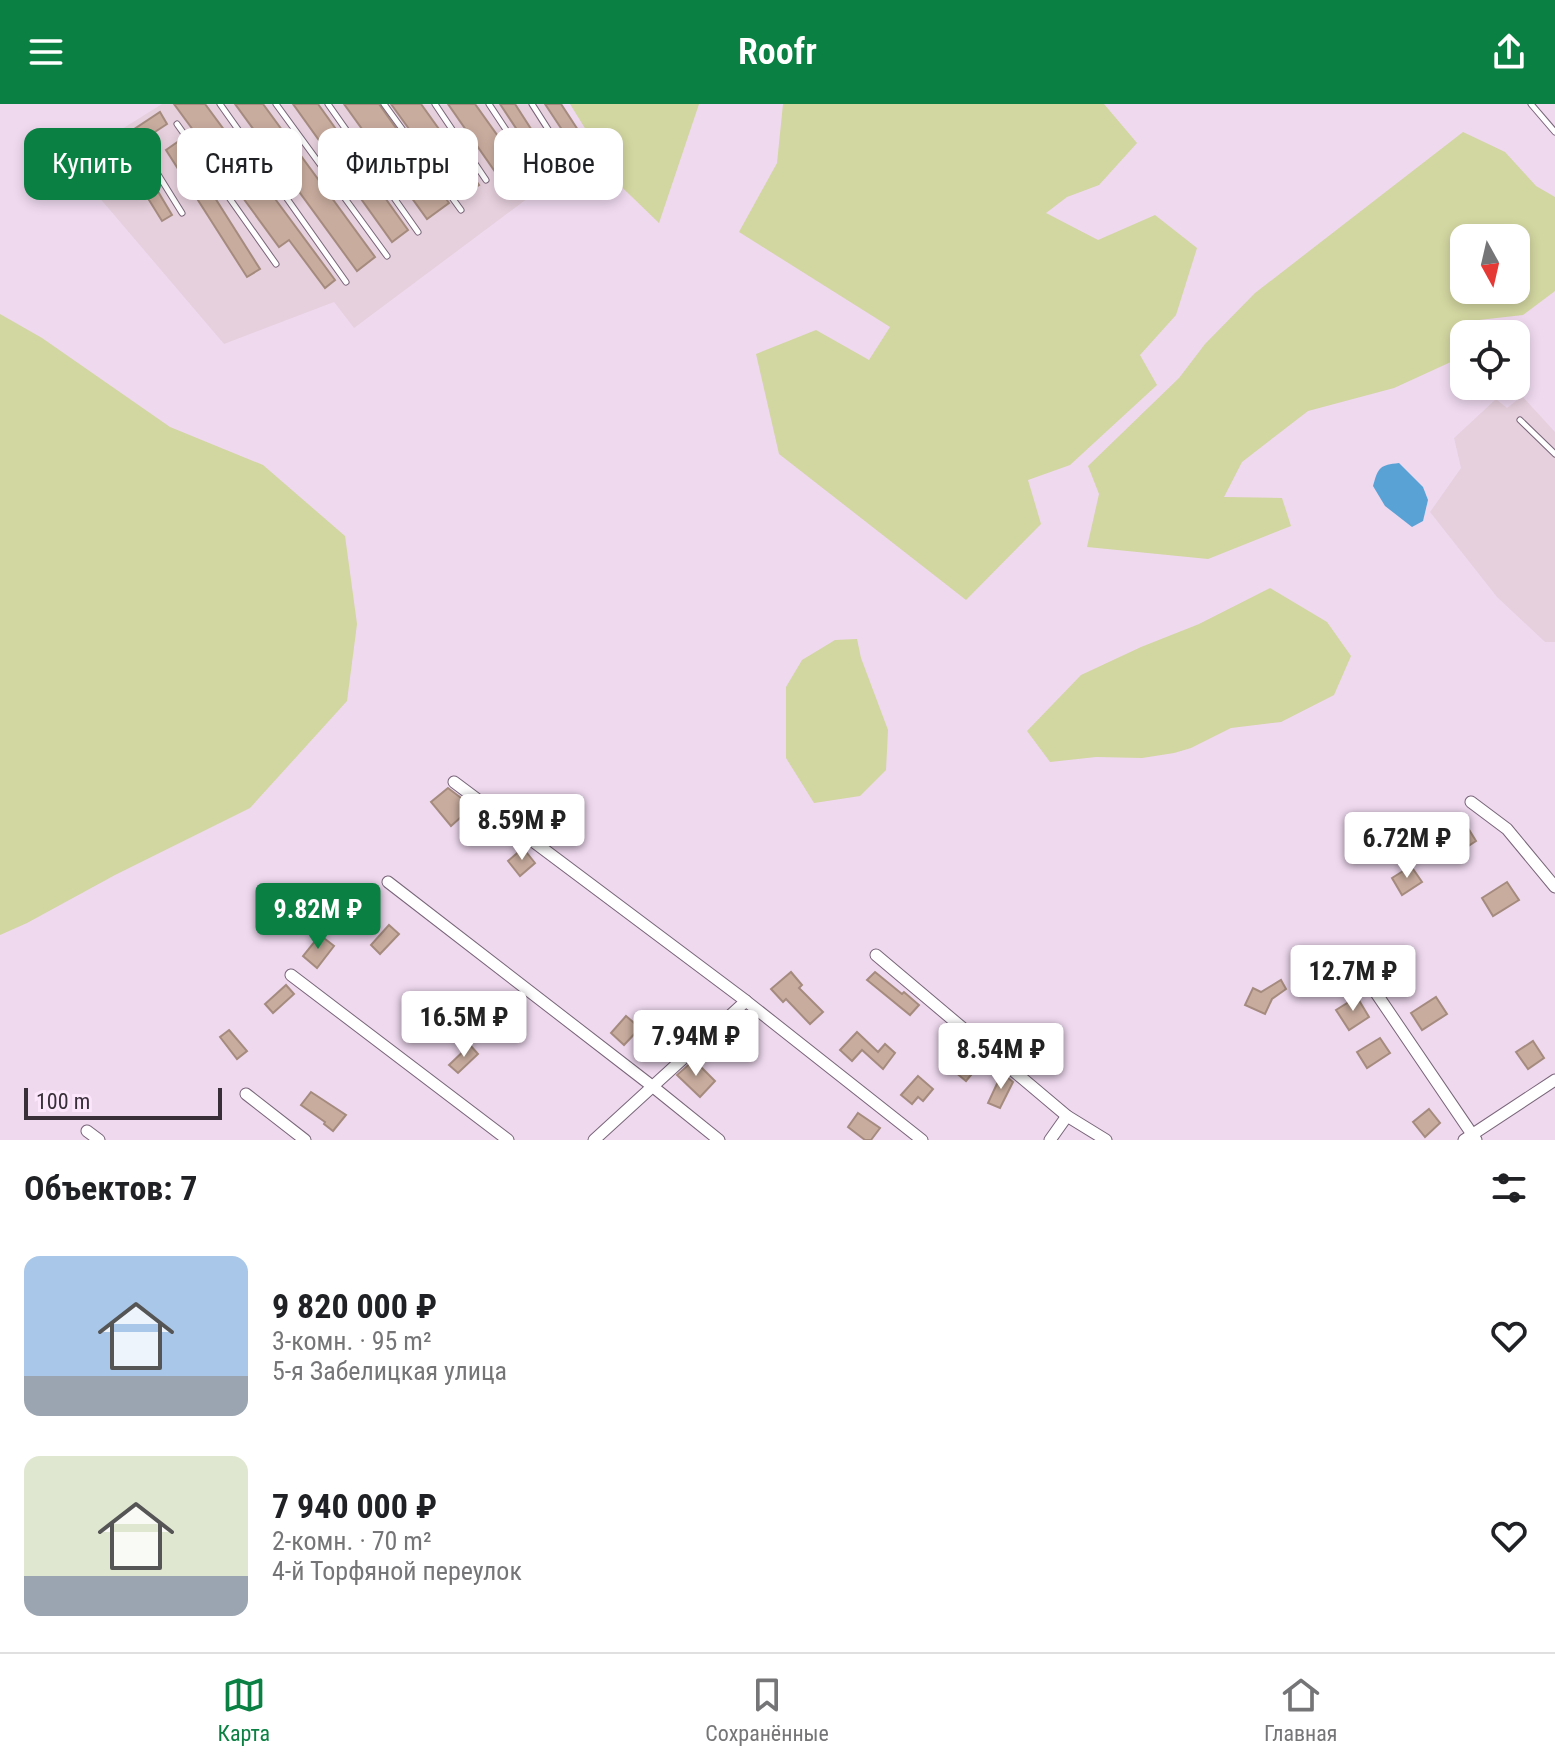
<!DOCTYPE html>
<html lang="ru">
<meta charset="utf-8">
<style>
:root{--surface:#fff;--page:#f6f6f6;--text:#202124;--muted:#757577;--line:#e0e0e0;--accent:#0b8043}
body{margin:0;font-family:"Roboto Condensed",sans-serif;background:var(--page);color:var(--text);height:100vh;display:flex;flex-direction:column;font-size:30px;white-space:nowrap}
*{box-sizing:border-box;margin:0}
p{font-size:26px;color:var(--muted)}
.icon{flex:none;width:44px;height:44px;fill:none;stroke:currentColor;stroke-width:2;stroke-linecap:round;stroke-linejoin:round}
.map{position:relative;height:1036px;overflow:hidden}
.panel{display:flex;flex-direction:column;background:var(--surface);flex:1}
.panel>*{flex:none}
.hud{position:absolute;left:24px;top:24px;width:800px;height:72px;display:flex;gap:16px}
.needle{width:52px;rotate:172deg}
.tools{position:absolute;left:1450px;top:120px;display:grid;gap:16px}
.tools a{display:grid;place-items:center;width:80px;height:80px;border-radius:16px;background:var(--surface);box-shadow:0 4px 12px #0003;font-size:40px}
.scale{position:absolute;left:24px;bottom:20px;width:198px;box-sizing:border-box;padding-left:8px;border:4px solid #382f38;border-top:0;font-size:22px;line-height:28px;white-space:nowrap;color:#382f38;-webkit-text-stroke:6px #fce6fc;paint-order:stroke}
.price{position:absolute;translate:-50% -68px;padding:0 18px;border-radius:8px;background:#fff;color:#222;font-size:26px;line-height:52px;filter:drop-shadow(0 2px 4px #0008)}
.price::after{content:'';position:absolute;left:50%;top:48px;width:24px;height:18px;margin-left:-12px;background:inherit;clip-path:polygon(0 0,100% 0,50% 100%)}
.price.active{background:var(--accent);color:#fff}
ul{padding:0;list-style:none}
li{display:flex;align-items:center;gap:24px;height:200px;padding:0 24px}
li span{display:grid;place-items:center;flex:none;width:224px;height:160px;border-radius:16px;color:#555}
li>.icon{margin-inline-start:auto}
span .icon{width:96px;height:96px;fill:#fffc;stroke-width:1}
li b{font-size:34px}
h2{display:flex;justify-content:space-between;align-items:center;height:96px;padding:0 24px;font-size:34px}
.chip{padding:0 28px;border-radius:16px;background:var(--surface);box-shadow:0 4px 12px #0003;font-size:28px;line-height:72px}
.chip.active{background:var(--accent);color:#fff}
header{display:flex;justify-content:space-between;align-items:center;height:104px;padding:0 24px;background:var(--accent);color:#fff;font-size:36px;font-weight:600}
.tab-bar{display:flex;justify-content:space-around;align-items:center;height:112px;border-top:2px solid var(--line);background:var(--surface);font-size:22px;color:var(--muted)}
.tab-bar a{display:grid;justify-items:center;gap:4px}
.tab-bar .active{color:var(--accent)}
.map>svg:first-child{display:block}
</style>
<header><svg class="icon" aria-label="menu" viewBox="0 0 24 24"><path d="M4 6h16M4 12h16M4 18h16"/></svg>Roofr<svg class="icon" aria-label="share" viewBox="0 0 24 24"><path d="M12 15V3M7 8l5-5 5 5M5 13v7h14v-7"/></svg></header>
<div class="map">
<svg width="1555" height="1036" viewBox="0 0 1555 1036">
<rect width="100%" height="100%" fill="#efd9ef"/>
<g fill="#e6d0dd">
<polygon points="162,0 559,0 595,59 574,72 571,62 354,224 334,198 224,240 69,58"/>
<polygon points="1522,292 1555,328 1555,538 1545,538 1497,493 1430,408 1461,364 1454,334 1496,295 1507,304"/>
</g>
<g fill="#d2d6a0" fill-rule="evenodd">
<polygon points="570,0 699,0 659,119 602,64 607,60"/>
<polygon points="783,0 1104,0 1137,39 1099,81 1067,93 1046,109 1098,136 1155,111 1197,144 1176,211 1140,251 1157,281 1070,361 1028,376 1041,420 966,496 779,350 756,250 816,226 869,256 890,223 739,128 777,59"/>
<path d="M1463,28l42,20 31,34 19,11v94l-32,24 -53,6 -17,40 -59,27 -86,23 -66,51 -18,35 58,1 9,28 -83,33 -121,-12 12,-53 -11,-28 91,-88 26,-34 50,-51zM1464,134h52v52h-52z"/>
<polygon points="0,210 42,234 170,323 263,361 345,432 357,520 347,597 250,704 115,771 27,819 0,831"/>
<polygon points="1270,484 1327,518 1351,552 1334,591 1281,618 1231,624 1191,644 1174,649 1142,654 1096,653 1050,658 1027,627 1081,571 1141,543 1199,520"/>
<polygon points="857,535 861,554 888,626 886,666 860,692 814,699 786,654 786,583 802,556 835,536"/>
</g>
<path fill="#58a2d6" d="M1399,359l24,24 5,13 -5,21 -11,6 -27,-21 -12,-20c5,-19 7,-21 26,-23z"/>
<g fill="#c8ac9e" stroke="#a58b7e" stroke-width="2">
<polygon points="174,0 205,0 335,176 325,184 289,136 279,143"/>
<polygon points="235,0 263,0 375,153 357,167"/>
<polygon points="293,0 318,0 408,126 392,138"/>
<polygon points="344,0 379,0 449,99 427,115"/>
<polygon points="391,0 421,0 479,81 462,93 461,91 458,93"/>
<polygon points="448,0 475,0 515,56 496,69"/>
<polygon points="500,0 515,0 551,56 541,62"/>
<polygon points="545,0 561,0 595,52 584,59"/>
<polygon points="160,8 167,20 97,66 89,55"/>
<polygon points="179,37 260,165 247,173 166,46"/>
<polygon points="144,64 172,111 162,117 133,70"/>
<polygon points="448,684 465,697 471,704 451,722 431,698"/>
<polygon points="1468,724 1476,737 1447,756 1439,743"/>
<polygon points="523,744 535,759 520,772 508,757"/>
<polygon points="1411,762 1422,778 1402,791 1392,774"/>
<polygon points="1507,778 1519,796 1493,812 1482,794"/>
<polygon points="389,821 399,830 380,850 371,841"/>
<polygon points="320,831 334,842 317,864 303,852"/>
<polygon points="791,868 802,881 799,884 823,908 810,920 786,895 783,898 771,885"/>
<polygon points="875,868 902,890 904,888 919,901 910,911 867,876"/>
<polygon points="1281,876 1286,885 1272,895 1265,910 1245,901 1253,884 1261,888"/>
<polygon points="286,881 294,890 273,909 265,900"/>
<polygon points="1357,893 1369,913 1349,926 1336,906"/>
<polygon points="1436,893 1447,910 1422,926 1411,909"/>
<polygon points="626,912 640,924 624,941 611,929"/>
<polygon points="740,914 754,928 727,953 713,939"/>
<polygon points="229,926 247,947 237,955 220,933"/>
<polygon points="857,928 878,948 885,940 895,949 883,965 862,946 852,957 840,946"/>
<polygon points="1380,934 1390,949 1367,964 1357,948"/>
<polygon points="1533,937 1544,954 1528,965 1516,948"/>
<polygon points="470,941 478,950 458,969 449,961"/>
<polygon points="975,945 985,954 966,977 955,968"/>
<polygon points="694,956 715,977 700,993 677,971"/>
<polygon points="1002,969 1013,978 1000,1004 988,999"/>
<polygon points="918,972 933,985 923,997 918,993 912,1000 901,991"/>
<polygon points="311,988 346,1011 333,1027 324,1020 325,1018 301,1001"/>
<polygon points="1429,1005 1440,1019 1425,1033 1413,1018"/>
<polygon points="858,1009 880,1024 871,1036 865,1036 848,1023"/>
</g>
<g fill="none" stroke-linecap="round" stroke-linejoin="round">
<g stroke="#796579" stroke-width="7">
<g id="lane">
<polyline points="220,0 346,178"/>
<polyline points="276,0 387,152"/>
<polyline points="328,0 418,128"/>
<polyline points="384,0 461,106"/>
<polyline points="435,0 486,76"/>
<polyline points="489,0 528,59"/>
<polyline points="532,0 567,55"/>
<polyline points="1531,0 1555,28"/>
<polyline points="177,20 276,160"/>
<polyline points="141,43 182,109"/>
<polyline points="1520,316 1555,350"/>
</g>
</g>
<g stroke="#796579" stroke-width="13">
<g id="street">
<polyline points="454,678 746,897 922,1036"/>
<polyline points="1471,698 1507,725 1555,783"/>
<polyline points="388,778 652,982 719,1036"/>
<polyline points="876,851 1067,1012 1106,1036"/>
<polyline points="1357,861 1476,1036"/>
<polyline points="291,871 508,1036"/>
<polyline points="246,990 305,1036"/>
<polyline points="87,1027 99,1036"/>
<polyline points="594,1036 746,897"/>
<polyline points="1050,1036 1067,1012"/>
<polyline points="1464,1036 1555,976"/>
</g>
</g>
<use href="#lane" stroke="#fff" stroke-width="5"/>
<use href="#street" stroke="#fff" stroke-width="11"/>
</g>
</svg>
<div class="tools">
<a><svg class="needle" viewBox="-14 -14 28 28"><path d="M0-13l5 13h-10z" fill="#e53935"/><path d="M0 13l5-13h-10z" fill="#757577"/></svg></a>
<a><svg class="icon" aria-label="locate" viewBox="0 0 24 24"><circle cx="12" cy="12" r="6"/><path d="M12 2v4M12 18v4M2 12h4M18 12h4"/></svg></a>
</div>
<div class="scale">100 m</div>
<b class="price" style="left:522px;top:758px">8.59M ₽</b>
<b class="price" style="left:1407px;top:776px">6.72M ₽</b>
<b class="price active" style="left:318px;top:847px">9.82M ₽</b>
<b class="price" style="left:1353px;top:909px">12.7M ₽</b>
<b class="price" style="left:464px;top:955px">16.5M ₽</b>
<b class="price" style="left:696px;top:974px">7.94M ₽</b>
<b class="price" style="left:1001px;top:987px">8.54M ₽</b>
<div class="hud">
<a class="chip active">Купить</a>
<a class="chip">Снять</a>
<a class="chip">Фильтры</a>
<a class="chip">Новое</a>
</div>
</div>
<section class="panel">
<h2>Объектов: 7<svg class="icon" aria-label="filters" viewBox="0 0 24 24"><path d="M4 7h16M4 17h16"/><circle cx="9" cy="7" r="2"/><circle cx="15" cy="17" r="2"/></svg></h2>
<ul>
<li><span style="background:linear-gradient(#a9c7e8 75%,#9aa5b1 0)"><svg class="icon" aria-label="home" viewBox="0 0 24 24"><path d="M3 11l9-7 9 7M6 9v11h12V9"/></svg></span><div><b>9 820 000 ₽</b><p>3-комн. · 95 m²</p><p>5-я Забелицкая улица</p></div><svg class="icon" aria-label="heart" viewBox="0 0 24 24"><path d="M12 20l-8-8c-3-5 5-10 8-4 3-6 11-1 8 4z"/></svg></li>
<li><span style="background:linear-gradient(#dfe7d0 75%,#9aa5b1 0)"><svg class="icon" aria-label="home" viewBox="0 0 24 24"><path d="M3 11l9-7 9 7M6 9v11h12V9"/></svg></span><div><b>7 940 000 ₽</b><p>2-комн. · 70 m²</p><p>4-й Торфяной переулок</p></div><svg class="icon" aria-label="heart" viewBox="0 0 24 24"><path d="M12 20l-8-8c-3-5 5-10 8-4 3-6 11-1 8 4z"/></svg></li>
</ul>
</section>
<nav class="tab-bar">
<a class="active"><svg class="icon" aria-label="map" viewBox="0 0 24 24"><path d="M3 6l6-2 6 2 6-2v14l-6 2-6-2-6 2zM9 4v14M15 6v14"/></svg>Карта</a>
<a><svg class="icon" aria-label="saved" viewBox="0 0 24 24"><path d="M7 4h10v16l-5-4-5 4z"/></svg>Сохранённые</a>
<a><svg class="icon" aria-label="home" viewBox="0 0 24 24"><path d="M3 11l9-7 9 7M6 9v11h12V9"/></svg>Главная</a>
</nav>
